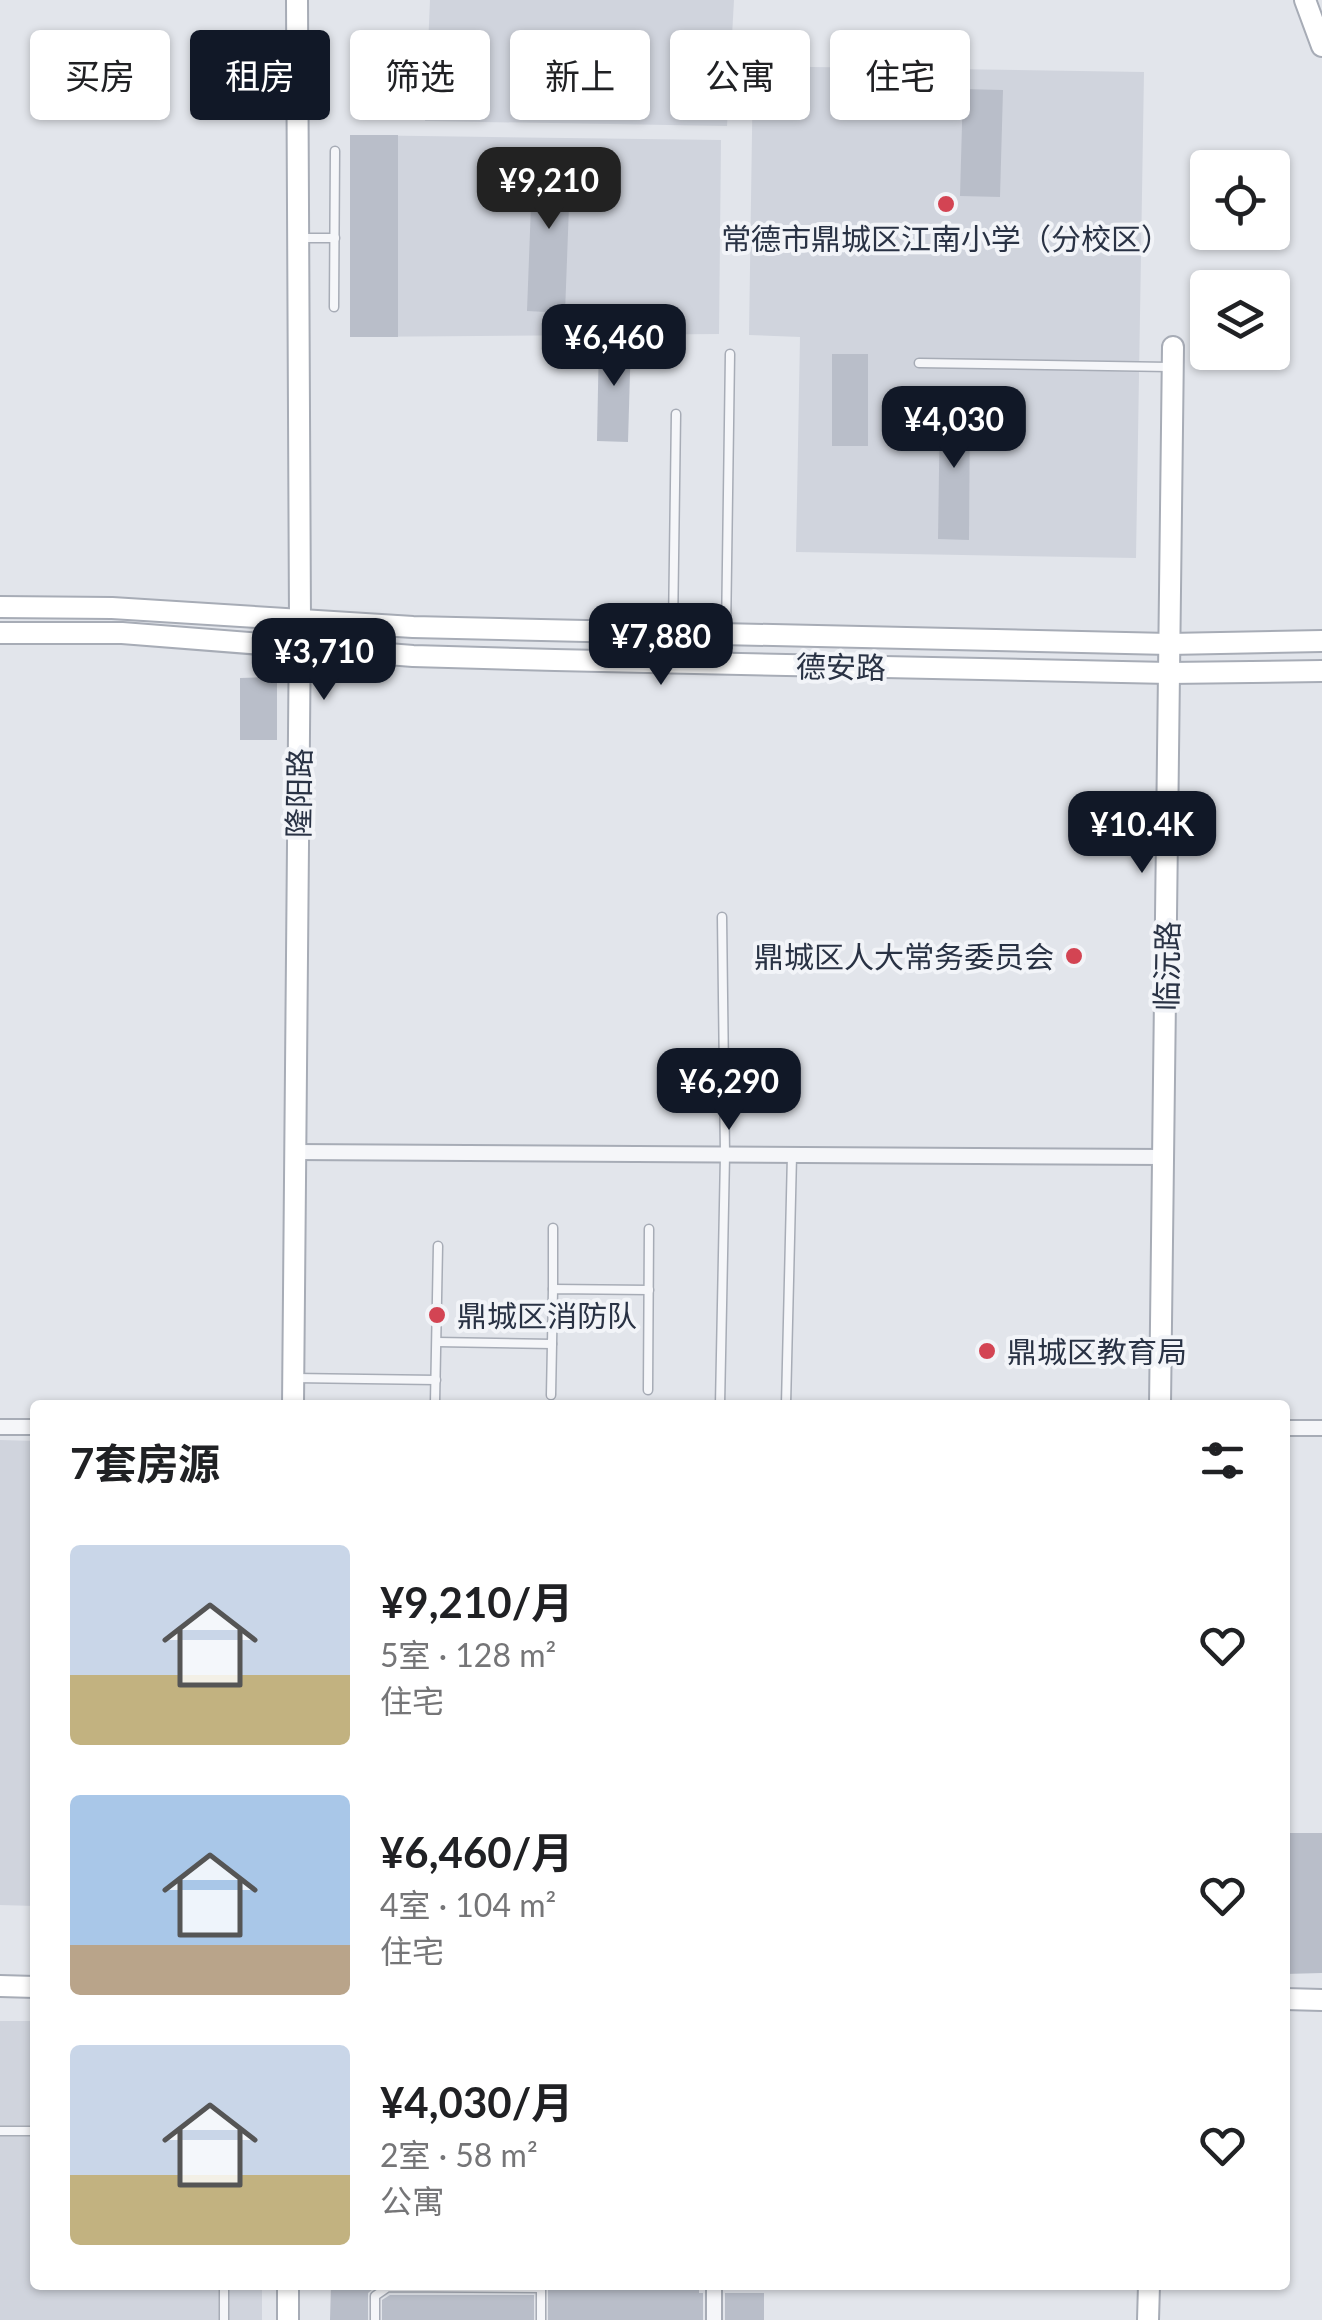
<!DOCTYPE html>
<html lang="zh">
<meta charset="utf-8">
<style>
:root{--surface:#fff;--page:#f2f2f2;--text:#202124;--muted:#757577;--accent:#111827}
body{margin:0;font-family:Lato,"Noto Sans SC",sans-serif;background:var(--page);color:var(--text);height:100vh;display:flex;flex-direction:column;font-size:38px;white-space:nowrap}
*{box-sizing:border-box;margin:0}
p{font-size:32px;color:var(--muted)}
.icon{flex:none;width:55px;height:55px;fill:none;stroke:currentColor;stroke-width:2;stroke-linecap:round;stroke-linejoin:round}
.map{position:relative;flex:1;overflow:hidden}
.drawer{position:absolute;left:30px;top:1400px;width:1260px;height:890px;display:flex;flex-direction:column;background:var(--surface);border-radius:10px;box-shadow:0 2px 8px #0004}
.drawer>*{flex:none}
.hud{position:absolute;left:30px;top:30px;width:1262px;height:90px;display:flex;gap:20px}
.buttons{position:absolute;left:1190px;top:150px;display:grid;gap:20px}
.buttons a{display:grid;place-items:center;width:100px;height:100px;border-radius:10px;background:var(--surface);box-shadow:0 2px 8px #0004;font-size:50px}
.price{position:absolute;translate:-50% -85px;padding:0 22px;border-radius:20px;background:var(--accent);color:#fff;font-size:32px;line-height:65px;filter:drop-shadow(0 2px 5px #0008)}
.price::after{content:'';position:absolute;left:50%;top:60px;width:30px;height:22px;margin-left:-15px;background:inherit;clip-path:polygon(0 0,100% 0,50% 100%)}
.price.on{background:#222;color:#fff}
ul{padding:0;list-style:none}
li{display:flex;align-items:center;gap:30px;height:250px;padding:0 40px}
li span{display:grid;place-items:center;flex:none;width:280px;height:200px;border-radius:10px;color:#555}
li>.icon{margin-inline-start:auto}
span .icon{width:120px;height:120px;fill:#fffc;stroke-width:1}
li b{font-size:42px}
h2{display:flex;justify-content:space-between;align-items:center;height:120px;padding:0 40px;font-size:42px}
.tag{padding:0 35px;border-radius:10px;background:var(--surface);box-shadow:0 2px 8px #0004;font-size:35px;line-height:90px}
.tag.on{background:var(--accent);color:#fff}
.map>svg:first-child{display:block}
</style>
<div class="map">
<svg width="1322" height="2320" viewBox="0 0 1322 2320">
<rect width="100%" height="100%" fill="#e2e5eb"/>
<g fill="#d0d4dd">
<polygon points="430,0 734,0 727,126 425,121"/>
<polygon points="753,66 1144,72 1136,558 796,552 800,337 749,335"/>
<polygon points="350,135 721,140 719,334 350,337"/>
<polygon points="0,1440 35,1441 35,1906 0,1905"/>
<polygon points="0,2021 35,2021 35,2285 262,2285 262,2320 0,2320"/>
</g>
<g fill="#b9bec9">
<polygon points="963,89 1003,90 1000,197 960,196"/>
<rect x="350" y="135" width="48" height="202"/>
<polygon points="533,152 571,153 565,313 527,311"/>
<polygon points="599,337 631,338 628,442 597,441"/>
<rect x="832" y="354" width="36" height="92"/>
<polygon points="940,402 970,402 969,540 938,539"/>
<polygon points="277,677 277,740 240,740 240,678"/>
<polygon points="1286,1833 1322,1833 1322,1973 1285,1974"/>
<polygon points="331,2285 378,2285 368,2293 368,2320 330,2320"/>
<polygon points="548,2285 699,2285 699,2293 703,2293 703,2320 548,2320"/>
<rect x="725" y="2293" width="39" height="27"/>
<polygon points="390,2295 534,2295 534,2320 382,2320 382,2300"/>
</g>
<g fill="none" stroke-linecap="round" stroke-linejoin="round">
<g stroke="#a7acb6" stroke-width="11">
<g id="lane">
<polyline points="299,238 335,238"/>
<polyline points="334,307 335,151"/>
<polyline points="919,363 1169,367"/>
<polyline points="673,630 676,414"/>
<polyline points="726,634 730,354"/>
<polyline points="553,1289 553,1228"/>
<polyline points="437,1342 552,1344 553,1289 649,1290"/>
<polyline points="294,1378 436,1380"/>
<polyline points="648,1390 649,1229"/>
<polyline points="551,1395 552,1344"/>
<polyline points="435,1403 438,1246"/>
<polyline points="720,1405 725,1155 722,917"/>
<polyline points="786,1405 792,1155"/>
<polyline points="0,2131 35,2131"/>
<polyline points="224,2320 224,2285"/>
<polyline points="375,2320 375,2296 388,2287 541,2288 541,2320"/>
</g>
</g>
<g stroke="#a7acb6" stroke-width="18">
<g id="street">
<polyline points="295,1152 1163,1157"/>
<polyline points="0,1427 35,1427"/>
<polyline points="1285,1428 1322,1428"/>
<polyline points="714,2320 714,2285"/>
</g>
</g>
<g stroke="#a7acb6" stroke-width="24">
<g id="secondary">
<polyline points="1305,0 1322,46"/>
<polyline points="0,607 112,608 413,627 1169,644 1322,641"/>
<polyline points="0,633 122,633 413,656 555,660 1169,673 1322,671"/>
<polyline points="293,1405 300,621 297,0"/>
<polyline points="1160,1405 1173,347"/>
<polyline points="0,1986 35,1987"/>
<polyline points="1285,1999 1322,2000"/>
<polyline points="288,2320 288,2285"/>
<polyline points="1148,2320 1149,2285"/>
</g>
</g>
<use href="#lane" stroke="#f5f6f9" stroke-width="8"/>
<use href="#street" stroke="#f5f6f9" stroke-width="14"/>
<use href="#secondary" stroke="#fff" stroke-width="20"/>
</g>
<g fill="#d34453" stroke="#f2f4f8" stroke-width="4">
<circle cx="946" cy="204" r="10"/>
<circle cx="1074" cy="956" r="10"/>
<circle cx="437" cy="1315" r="10"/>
<circle cx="987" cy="1351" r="10"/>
</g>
<g text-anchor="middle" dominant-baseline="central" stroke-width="8" stroke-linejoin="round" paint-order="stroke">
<g font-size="30" fill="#293244" stroke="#f2f4f8" text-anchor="start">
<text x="946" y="238" text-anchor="middle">常德市鼎城区江南小学（分校区）</text>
<text x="1054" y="956" text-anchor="end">鼎城区人大常务委员会</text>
<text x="457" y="1315">鼎城区消防队</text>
<text x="1007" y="1351">鼎城区教育局</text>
</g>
<g font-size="30" fill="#293244" stroke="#f2f4f8">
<text transform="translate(841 666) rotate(1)">德安路</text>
<text transform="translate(298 793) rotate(-89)">隆阳路</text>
<text transform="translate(1166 966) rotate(-89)">临沅路</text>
</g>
</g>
</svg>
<div class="buttons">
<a><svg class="icon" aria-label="locate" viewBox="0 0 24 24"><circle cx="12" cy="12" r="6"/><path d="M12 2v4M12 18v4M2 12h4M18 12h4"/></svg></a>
<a><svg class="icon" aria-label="layers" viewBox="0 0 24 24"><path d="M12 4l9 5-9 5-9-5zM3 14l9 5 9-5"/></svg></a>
</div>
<b class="price on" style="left:549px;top:232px">¥9,210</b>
<b class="price" style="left:614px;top:389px">¥6,460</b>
<b class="price" style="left:954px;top:471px">¥4,030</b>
<b class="price" style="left:661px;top:688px">¥7,880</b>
<b class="price" style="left:324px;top:703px">¥3,710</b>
<b class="price" style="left:1142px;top:876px">¥10.4K</b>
<b class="price" style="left:729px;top:1133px">¥6,290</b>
<div class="hud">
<a class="tag">买房</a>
<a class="tag on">租房</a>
<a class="tag">筛选</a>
<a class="tag">新上</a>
<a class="tag">公寓</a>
<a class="tag">住宅</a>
</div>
<section class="drawer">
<h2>7套房源<svg class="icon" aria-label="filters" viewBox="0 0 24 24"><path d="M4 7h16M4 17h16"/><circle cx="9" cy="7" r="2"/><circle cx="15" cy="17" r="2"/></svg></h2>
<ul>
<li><span style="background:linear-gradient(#c9d6e8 65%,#c2b280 0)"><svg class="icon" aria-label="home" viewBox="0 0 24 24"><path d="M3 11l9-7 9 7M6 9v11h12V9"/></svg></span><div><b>¥9,210/月</b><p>5室 · 128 m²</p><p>住宅</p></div><svg class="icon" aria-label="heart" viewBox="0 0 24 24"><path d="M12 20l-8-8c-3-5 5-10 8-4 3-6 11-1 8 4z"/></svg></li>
<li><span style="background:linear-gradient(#a9c7e8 75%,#b9a48a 0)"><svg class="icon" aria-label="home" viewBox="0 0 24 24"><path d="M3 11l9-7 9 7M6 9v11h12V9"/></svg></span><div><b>¥6,460/月</b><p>4室 · 104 m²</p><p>住宅</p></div><svg class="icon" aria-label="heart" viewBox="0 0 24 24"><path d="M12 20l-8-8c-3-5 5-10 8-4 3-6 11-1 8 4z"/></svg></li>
<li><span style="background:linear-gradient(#c9d6e8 65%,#c2b280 0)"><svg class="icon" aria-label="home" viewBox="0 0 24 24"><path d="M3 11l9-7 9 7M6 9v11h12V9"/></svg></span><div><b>¥4,030/月</b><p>2室 · 58 m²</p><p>公寓</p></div><svg class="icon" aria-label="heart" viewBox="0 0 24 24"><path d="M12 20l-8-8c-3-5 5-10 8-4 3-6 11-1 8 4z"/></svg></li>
</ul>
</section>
</div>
